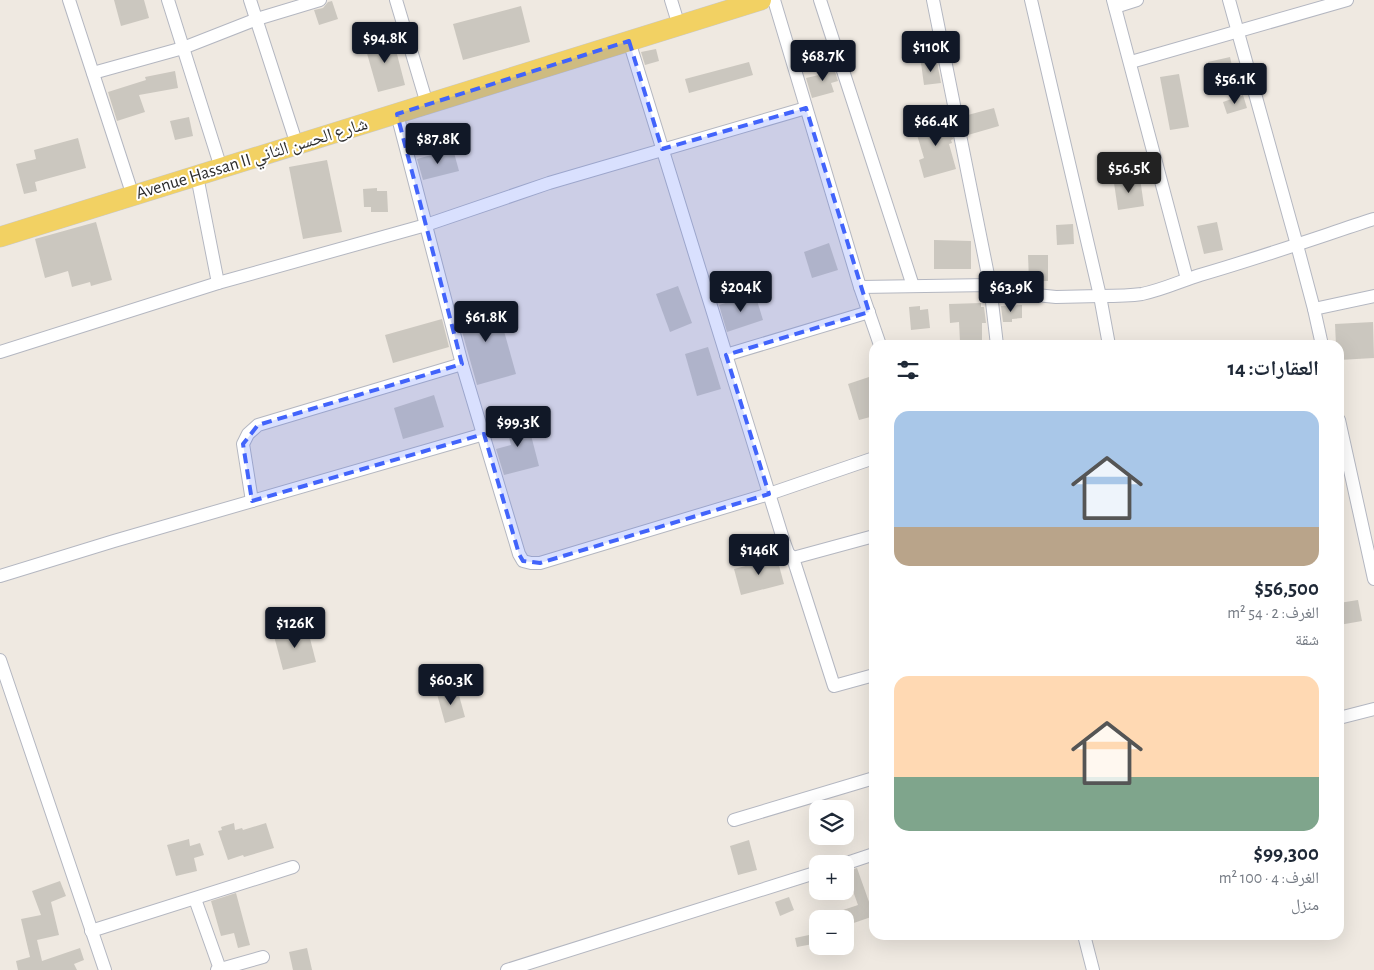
<!DOCTYPE html>
<html lang="ar">
<meta charset="utf-8">
<style>
:root{--surface:#fff;--page:#f6f6f7;--text:#1f2937;--muted:#747a83;--accent:#111827}
body{margin:0;font-family:"Alegreya Sans","Noto Naskh Arabic",sans-serif;background:var(--page);color:var(--text);direction:rtl;height:100vh;display:flex;flex-direction:column;font-size:19px;white-space:nowrap}
*{box-sizing:border-box;margin:0}
p{font-size:16px;color:var(--muted)}
.icon{flex:none;width:28px;height:28px;fill:none;stroke:currentColor;stroke-width:2;stroke-linecap:round;stroke-linejoin:round}
.map{position:relative;flex:1;overflow:hidden;direction:ltr}
.details{position:absolute;left:869px;top:340px;width:475px;height:600px;display:flex;flex-direction:column;background:var(--surface);border-radius:15px;box-shadow:0 5px 20px #0002;direction:rtl}
.details>*{flex:none}
.controls{position:absolute;left:809px;top:800px;display:grid;gap:10px}
.controls a{display:grid;place-items:center;width:45px;height:45px;border-radius:10px;background:var(--surface);box-shadow:0 5px 20px #0002;font-size:25px}
.price{position:absolute;translate:-50% -42px;padding:0 11px;border-radius:5px;background:var(--accent);color:#fff;font-size:16px;line-height:32px;filter:drop-shadow(0 1px 2px #0008)}
.price::after{content:'';position:absolute;left:50%;top:30px;width:15px;height:11px;margin-left:-8px;background:inherit;clip-path:polygon(0 0,100% 0,50% 100%)}
.price.selected{background:#222;color:#fff}
ul{padding:0;list-style:none}
li{display:grid;align-content:center;gap:10px;height:265px;padding:0 25px}
li span{display:grid;place-items:center;height:155px;border-radius:15px;color:#555}
li>.icon{margin-inline-start:auto}
span .icon{width:90px;height:90px;fill:#fffc;stroke-width:1}
li b{font-size:21px}
h2{display:flex;justify-content:space-between;align-items:center;height:60px;padding:0 25px;font-size:21px}
.map>svg:first-child{display:block}
</style>
<div class="map">
<svg width="1374" height="970" viewBox="0 0 1374 970">
<rect width="100%" height="100%" fill="#efe9e1"/>
<g fill="#cbc7bf">
<polygon points="114,0 144,0 149,18 121,26"/>
<polygon points="332,1 338,19 319,25 314,10 323,8 328,2"/>
<polygon points="521,6 530,42 463,60 453,24"/>
<polygon points="392,35 405,85 378,92 364,43"/>
<polygon points="656,49 659,61 645,65 641,52"/>
<polygon points="1230,57 1235,79 1214,84 1208,62"/>
<polygon points="749,62 753,75 689,93 685,79"/>
<polygon points="937,62 941,83 924,85 921,63"/>
<polygon points="833,65 838,81 831,83 834,92 812,98 806,78 823,74 821,68"/>
<polygon points="175,71 178,88 139,95 145,112 117,121 108,92 146,80 145,77"/>
<polygon points="1179,74 1189,127 1170,130 1160,77"/>
<polygon points="1243,95 1247,108 1227,114 1223,102"/>
<polygon points="994,108 999,126 968,135 964,116"/>
<polygon points="944,116 946,121 949,120 953,139 951,140 952,143 949,144 956,169 924,178 919,160 924,158 914,125"/>
<polygon points="189,117 193,136 175,140 170,121"/>
<polygon points="78,138 86,168 35,182 37,191 24,194 16,164 36,159 34,150"/>
<polygon points="453,149 459,171 423,180 417,159"/>
<polygon points="327,160 342,232 303,239 289,167"/>
<polygon points="1118,162 1120,176 1104,178 1102,165"/>
<polygon points="1140,178 1144,206 1118,210 1114,183"/>
<polygon points="377,188 377,191 387,191 388,212 371,212 371,207 364,207 363,189"/>
<polygon points="96,222 112,280 91,286 90,282 72,287 68,271 45,278 35,239"/>
<polygon points="1217,222 1223,250 1204,254 1197,226"/>
<polygon points="1073,224 1074,244 1057,245 1056,225"/>
<polygon points="934,240 971,241 971,269 934,269"/>
<polygon points="829,243 838,270 812,278 804,252"/>
<polygon points="1028,255 1048,255 1048,281 1029,281"/>
<polygon points="678,286 692,323 670,332 656,294"/>
<polygon points="755,294 763,320 727,332 719,305"/>
<polygon points="489,301 491,308 497,306 516,374 477,385 456,310"/>
<polygon points="981,303 981,307 984,307 986,323 982,323 982,341 960,342 959,322 950,323 949,304"/>
<polygon points="1022,305 1022,318 1012,319 1012,322 1003,322 1001,306"/>
<polygon points="920,306 920,310 928,309 930,328 911,330 909,307"/>
<polygon points="442,319 449,347 393,363 385,335"/>
<polygon points="1373,322 1374,358 1339,360 1339,345 1336,345 1335,324"/>
<polygon points="708,347 721,389 697,396 685,354"/>
<polygon points="872,376 874,384 874,416 859,420 848,384"/>
<polygon points="434,395 444,427 403,439 394,408"/>
<polygon points="526,416 539,466 504,475 496,449 511,445 505,421"/>
<polygon points="777,558 784,584 741,595 734,569"/>
<polygon points="1358,600 1362,621 1339,625 1339,603"/>
<polygon points="307,627 316,662 283,670 274,636"/>
<polygon points="457,688 465,717 445,723 437,694"/>
<polygon points="234,823 235,830 242,828 243,830 266,823 274,848 244,857 243,855 228,860 218,831 222,830 221,827"/>
<polygon points="189,839 190,846 200,843 204,855 194,858 197,871 176,876 167,845"/>
<polygon points="749,840 757,870 738,875 730,846"/>
<polygon points="857,868 874,916 845,926 845,919 823,919 822,917 858,905 849,880 845,881 845,872"/>
<polygon points="60,881 66,896 51,902 59,935 37,940 42,961 80,948 84,960 74,964 77,970 18,970 16,961 30,957 21,919 41,915 32,891"/>
<polygon points="236,893 250,945 238,948 234,933 221,936 211,901"/>
<polygon points="789,897 794,910 780,916 775,902"/>
<polygon points="818,933 818,943 797,947 795,938"/>
<polygon points="307,948 312,970 293,970 289,952"/>
</g>
<g fill="none" stroke-linecap="round" stroke-linejoin="round">
<g stroke="#b4b7c1" stroke-width="14">
<g id="street">
<polyline points="69,0 133,196"/>
<polyline points="168,0 221,168"/>
<polyline points="250,0 297,145"/>
<polyline points="396,0 427,104"/>
<polyline points="671,0 679,26"/>
<polyline points="774,0 860,287 880,345"/>
<polyline points="820,0 913,286"/>
<polyline points="933,0 990,285 997,345"/>
<polyline points="1113,0 1187,279"/>
<polyline points="1229,0 1297,245 1314,309 1322,345"/>
<polyline points="1115,7 1137,0"/>
<polyline points="629,41 784,542 788,553 793,558 834,686 874,675"/>
<polyline points="1131,62 1347,0"/>
<polyline points="93,73 183,48 257,19 320,0"/>
<polyline points="397,114 462,364 519,554 523,561 531,563 540,563 769,494 874,458"/>
<polyline points="197,176 218,283"/>
<polyline points="860,287 990,285 1036,295 1056,297 1100,296 1031,0"/>
<polyline points="1314,309 1374,296"/>
<path d="M1109,345l-9,-49c14,0 28,0 42,-2 20,-4 39,-13 58,-19 59,-17 116,-37 174,-56"/>
<polyline points="0,352 218,283 426,225 549,183 806,108"/>
<polyline points="726,355 869,312"/>
<polyline points="1339,420 1374,579"/>
<polyline points="252,501 243,444 248,434 258,425 462,364"/>
<polyline points="793,558 874,536"/>
<polyline points="0,576 114,541 484,434"/>
<polyline points="0,660 105,970"/>
<polyline points="1339,718 1374,709"/>
<polyline points="734,820 874,778"/>
<polyline points="844,864 874,854"/>
<polyline points="195,899 220,969"/>
<polyline points="91,931 293,867"/>
<polyline points="1084,935 1093,970"/>
<polyline points="217,970 263,957"/>
<polyline points="507,970 818,872"/>
</g>
</g>
<g stroke="#c9c9c9" stroke-width="21">
<polyline id="primary" points="0,237 761,0"/>
</g>
<use href="#street" stroke="#fff" stroke-width="12"/>
<use href="#primary" stroke="#f2d163" stroke-width="20"/>
</g>
<path fill="#4264fb" fill-opacity="0.2" stroke="#4264fb" stroke-width="4" stroke-dasharray="10 6" stroke-linejoin="round" d="M629,41l33,108 144,-41 63,204 -143,43 43,139 -229,69 -17,-2 -4,-7 -35,-120 -232,67 -9,-57 15,-19 204,-61 -65,-250z"/>
<g text-anchor="middle" dominant-baseline="central" stroke-width="4" stroke-linejoin="round" paint-order="stroke">
<g font-size="18" fill="#2e2e2e" stroke="#fff">
<text transform="translate(252 159) rotate(-17)">Avenue Hassan II شارع الحسن الثاني</text>
</g>
</g>
</svg>
<div class="controls">
<a><svg class="icon" aria-label="layers" viewBox="0 0 24 24"><path d="M12 4l9 5-9 5-9-5zM3 14l9 5 9-5"/></svg></a>
<a>+</a>
<a>−</a>
</div>
<b class="price" style="left:385px;top:64px">$94.8K</b>
<b class="price" style="left:931px;top:73px">$110K</b>
<b class="price" style="left:823px;top:82px">$68.7K</b>
<b class="price" style="left:1235px;top:105px">$56.1K</b>
<b class="price" style="left:936px;top:147px">$66.4K</b>
<b class="price" style="left:438px;top:165px">$87.8K</b>
<b class="price selected" style="left:1129px;top:194px">$56.5K</b>
<b class="price" style="left:741px;top:313px">$204K</b>
<b class="price" style="left:1011px;top:313px">$63.9K</b>
<b class="price" style="left:486px;top:343px">$61.8K</b>
<b class="price" style="left:518px;top:448px">$99.3K</b>
<b class="price" style="left:759px;top:576px">$146K</b>
<b class="price" style="left:295px;top:649px">$126K</b>
<b class="price" style="left:451px;top:706px">$60.3K</b>
<section class="details">
<h2>العقارات: 14<svg class="icon" aria-label="filters" viewBox="0 0 24 24"><path d="M4 7h16M4 17h16"/><circle cx="9" cy="7" r="2"/><circle cx="15" cy="17" r="2"/></svg></h2>
<ul>
<li><span style="background:linear-gradient(#a9c7e8 75%,#b9a48a 0)"><svg class="icon" aria-label="home" viewBox="0 0 24 24"><path d="M3 11l9-7 9 7M6 9v11h12V9"/></svg></span><div><b>$56,500</b><p>الغرف: 2 · 54 m²</p><p>شقة</p></div></li>
<li><span style="background:linear-gradient(#ffd9b3 65%,#7fa58c 0)"><svg class="icon" aria-label="home" viewBox="0 0 24 24"><path d="M3 11l9-7 9 7M6 9v11h12V9"/></svg></span><div><b>$99,300</b><p>الغرف: 4 · 100 m²</p><p>منزل</p></div></li>
</ul>
</section>
</div>
